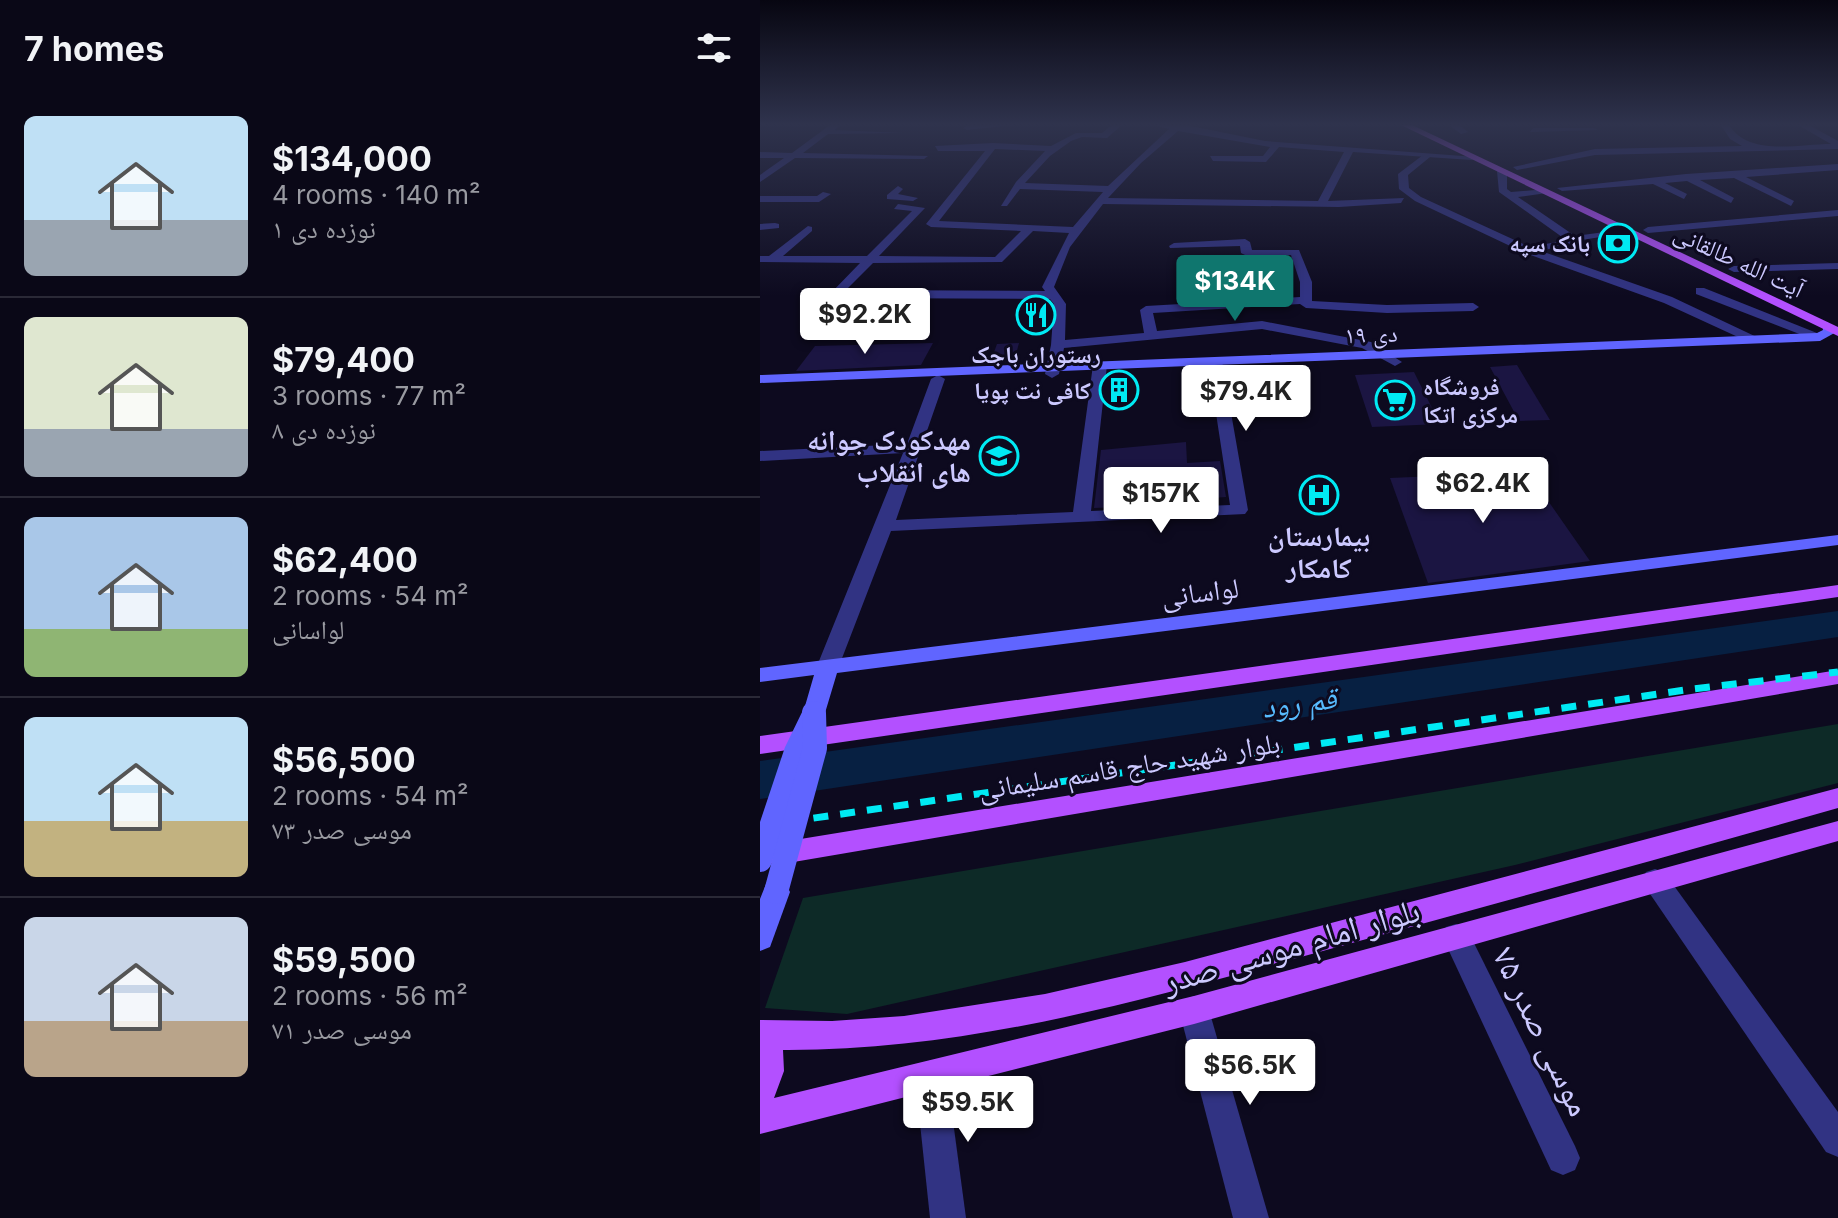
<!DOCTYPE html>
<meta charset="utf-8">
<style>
:root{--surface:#0a0817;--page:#181624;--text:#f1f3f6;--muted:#999aa1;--line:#2a2936;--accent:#0f766e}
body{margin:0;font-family:Inter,"Noto Naskh Arabic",sans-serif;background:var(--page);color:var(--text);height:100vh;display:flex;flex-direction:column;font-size:30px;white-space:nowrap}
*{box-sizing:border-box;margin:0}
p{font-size:26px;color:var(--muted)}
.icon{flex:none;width:44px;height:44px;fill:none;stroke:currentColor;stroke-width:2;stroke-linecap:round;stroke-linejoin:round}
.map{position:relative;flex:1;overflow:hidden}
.drawer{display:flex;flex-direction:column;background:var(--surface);width:760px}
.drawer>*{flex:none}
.price{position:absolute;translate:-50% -68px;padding:0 18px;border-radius:8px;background:#fff;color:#222;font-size:26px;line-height:52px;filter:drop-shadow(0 2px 4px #0008)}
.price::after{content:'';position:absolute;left:50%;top:48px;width:24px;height:18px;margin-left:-12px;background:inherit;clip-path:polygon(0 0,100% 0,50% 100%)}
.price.current{background:var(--accent);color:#fff}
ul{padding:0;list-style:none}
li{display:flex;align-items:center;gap:24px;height:200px;padding:0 24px}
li+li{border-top:2px solid var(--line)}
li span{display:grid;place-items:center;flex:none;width:224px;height:160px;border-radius:12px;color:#555}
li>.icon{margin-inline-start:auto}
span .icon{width:96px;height:96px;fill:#fffc;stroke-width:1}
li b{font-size:34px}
h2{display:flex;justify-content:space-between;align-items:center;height:96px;padding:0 24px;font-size:34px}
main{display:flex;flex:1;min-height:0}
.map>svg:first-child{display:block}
</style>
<main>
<section class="drawer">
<h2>7 homes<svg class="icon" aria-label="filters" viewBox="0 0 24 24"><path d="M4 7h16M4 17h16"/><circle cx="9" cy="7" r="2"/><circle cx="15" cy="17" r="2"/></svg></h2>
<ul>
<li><span style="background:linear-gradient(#bfe0f5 65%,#9aa5b1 0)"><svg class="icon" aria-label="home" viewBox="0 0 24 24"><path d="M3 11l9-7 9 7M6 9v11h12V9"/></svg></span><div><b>$134,000</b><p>4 rooms · 140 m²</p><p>نوزده دی ۱</p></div></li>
<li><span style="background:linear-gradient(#dfe7d0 70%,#9aa5b1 0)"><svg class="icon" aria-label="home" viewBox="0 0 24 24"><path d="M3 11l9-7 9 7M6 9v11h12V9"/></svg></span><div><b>$79,400</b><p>3 rooms · 77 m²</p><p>نوزده دی ۸</p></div></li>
<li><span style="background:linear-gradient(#a9c7e8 70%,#8fb573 0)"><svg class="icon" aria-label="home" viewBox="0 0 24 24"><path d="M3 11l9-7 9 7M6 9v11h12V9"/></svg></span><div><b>$62,400</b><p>2 rooms · 54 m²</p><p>لواسانی</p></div></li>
<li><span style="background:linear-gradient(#bfe0f5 65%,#c2b280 0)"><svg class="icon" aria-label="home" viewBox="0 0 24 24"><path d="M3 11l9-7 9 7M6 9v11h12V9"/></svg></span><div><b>$56,500</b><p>2 rooms · 54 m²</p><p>موسی صدر ۷۳</p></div></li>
<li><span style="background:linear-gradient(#c9d6e8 65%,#b9a48a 0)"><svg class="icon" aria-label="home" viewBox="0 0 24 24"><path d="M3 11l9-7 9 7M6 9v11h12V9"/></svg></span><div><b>$59,500</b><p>2 rooms · 56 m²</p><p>موسی صدر ۷۱</p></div></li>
</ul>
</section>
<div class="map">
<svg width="1078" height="1218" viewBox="0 0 1078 1218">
<rect width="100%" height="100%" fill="#0d0a1f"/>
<polygon fill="#0d2a27" points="1078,724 1078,783 755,865 87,1014 5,1008 43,898"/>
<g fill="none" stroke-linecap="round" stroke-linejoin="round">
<polygon fill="#072042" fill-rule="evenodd" points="1078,611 1078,637 0,799 0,761"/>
</g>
<g fill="#1b1542">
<polygon points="173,343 161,365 36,371 55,346"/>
<polygon points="259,343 254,362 230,363 237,344"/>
<polygon points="757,365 790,420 759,421 730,367"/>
<polygon points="654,372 680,424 612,427 595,375"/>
<polygon points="511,378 514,398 472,399 468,380"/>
<polygon points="426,442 427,463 460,461 466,497 427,500 428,504 334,508 341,450"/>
<polygon points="768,472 830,561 668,583 630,478"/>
</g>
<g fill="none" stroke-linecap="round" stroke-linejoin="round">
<g fill="#313383" fill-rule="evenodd">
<polygon points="663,155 670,157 648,175 649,188 661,197 770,247 817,238 817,242 781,251 912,297 1003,340 991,343 904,303 765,253 655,201 639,189 638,174"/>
<polygon points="1078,263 1078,269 974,272 968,269 974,266"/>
<polygon points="936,288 944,288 1067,337 1055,340 936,294"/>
</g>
<g fill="#313383" fill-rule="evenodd">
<polygon points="70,125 80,125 75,130 143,133 68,134 43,153 168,156 164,159 35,158 0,182 0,175 24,158 0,158 0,152 32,153"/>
<polygon points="209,125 252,125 207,130 203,128"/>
<path d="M352,125h10l-15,13 -25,-1 -11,4 -21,15 -25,27 83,3 61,-57 -15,-4h32l79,16 211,16 -4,3 -119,-8 -25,49 76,-3 -3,5 -62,4 -236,-3 -33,43 -16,40 12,17 -1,36 79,-7 -4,-23 6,-4 154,-9v-15l-9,-27 -44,1 -6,-3 -1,-7 -70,2 -1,-2 5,-3 71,-4 5,3 2,8h47l13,32v19l75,4 86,-2 6,4 -6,4 -86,2 -81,-5 -6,-4 -147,9 4,18 105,-10 109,21 31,20 -7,4 -33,-18 -100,-19 -198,19 -5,26 -7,4 -7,-4 6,-29 3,-41 -4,-5 -214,-1 -6,-4 30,-31 -100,-1v-6h9l39,-30 4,1v4l-29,25h84l45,-45 -18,-2 4,-5 27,4 -46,48 116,1 26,-26 -90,-4 -5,-3 59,-73h-47l-3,-5 58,-3 58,3 25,-13h26zM418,131l92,16 -7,9h-53l3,5 53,1 13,-15 65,5 -26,49 -210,-3 33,-35zM235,149l50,2 -29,31 -15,24h6l13,-17 83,3 -30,35 -134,-6zM273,231l36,2 -27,54 3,4 -199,-1 27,-27 129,-1z"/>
<polygon points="689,125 699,125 708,132 701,134"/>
<path d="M961,125h8c21,32 69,19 102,19l-33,-19h11l29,16v8l-243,6 -78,15 -4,-3 82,-18 147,-3 -12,-7z"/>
<polygon points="773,128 834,128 838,130 770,132"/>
<polygon points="1078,164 1078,170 986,177 1034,201 1031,206 974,178 940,180 974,198 971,203 927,181 905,183 927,194 924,199 893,184 802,191 797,188 926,174"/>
<polygon points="742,168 747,171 747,189 751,192 787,189 787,193 758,197 815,236 867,229 872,232 809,242 739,192 737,171"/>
<polygon points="138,186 143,189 138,194 158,198 153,201 127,199 127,195"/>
<polygon points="63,192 71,194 59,202 0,202 0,196 57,196"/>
<polygon points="1078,210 1078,216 888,233 883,230 888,227"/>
<polygon points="15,223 19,224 19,228 0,230 0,224"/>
<polygon points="455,357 462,361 488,510 485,514 131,531 79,666 76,671 60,671 57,666 143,453 0,461 0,451 147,444 171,379 178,375 185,379 136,520 313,512 333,365 340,361 347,365 331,511 470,505 448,361"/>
<polygon points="895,869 904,872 1078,1112 1078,1157 1066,1152 886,888 882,880 886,872"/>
<polygon points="696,924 706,927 815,1146 820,1158 815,1170 803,1175 791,1170 682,936 686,927"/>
<polygon points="434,996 445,1000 449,1010 509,1218 473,1218 419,1010 423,1000"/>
<polygon points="171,1060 182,1065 187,1076 206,1218 170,1218 155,1076 160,1065"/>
</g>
<g fill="#6065ff" fill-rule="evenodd">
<polygon points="1067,322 1078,331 1060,341 0,383 0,375 1057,333 1063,330 1062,323"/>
<polygon points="1078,535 1078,545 77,673 65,713 62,719 46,719 43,713 54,675 0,682 0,668"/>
<polygon points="16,880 26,884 30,892 10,947 0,951 0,899 6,884"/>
</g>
<g fill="#b350ff" fill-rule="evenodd">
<polygon points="641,125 652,125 1078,327 1078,336"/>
<polygon points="1078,585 1078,597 0,754 0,736"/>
<polygon points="1078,670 1078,684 16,865 7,862 3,854 7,846 16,843"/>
<path d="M1078,788v20c-169,48 -339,95 -508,141 -180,49 -359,102 -547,101l1,21 -10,27 420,-102 644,-175v20l-644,183 -434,110v-114l72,1 72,-5 141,-22 140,-32z"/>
</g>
<polyline stroke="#00eaf4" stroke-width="7" stroke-dasharray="15 12" stroke-linecap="butt" points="0,826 932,689 1078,672"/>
<g stroke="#6065ff" stroke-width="24">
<polyline points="0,860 36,752 53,717"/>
<polyline points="16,892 55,748 54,713"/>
</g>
</g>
<linearGradient id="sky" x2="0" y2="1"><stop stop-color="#070611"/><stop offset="0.42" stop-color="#2f334d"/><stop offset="1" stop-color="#2f334d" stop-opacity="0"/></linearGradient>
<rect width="1078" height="296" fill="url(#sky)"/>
<defs>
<g id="bank-ring" transform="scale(2)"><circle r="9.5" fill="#0d0a1f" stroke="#00eaf4" stroke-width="1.5"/><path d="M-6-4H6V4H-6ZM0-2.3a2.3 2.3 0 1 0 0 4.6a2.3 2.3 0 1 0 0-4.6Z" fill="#00eaf4"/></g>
<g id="restaurant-ring" transform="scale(2)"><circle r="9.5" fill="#0d0a1f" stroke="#00eaf4" stroke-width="1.5"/><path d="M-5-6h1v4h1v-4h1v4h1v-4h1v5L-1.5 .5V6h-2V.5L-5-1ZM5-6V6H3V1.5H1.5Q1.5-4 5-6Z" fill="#00eaf4"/></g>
<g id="building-ring" transform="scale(2)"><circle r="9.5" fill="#0d0a1f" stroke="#00eaf4" stroke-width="1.5"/><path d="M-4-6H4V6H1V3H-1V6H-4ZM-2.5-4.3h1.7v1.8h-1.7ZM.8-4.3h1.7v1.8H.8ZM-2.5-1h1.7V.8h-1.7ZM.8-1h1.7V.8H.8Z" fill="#00eaf4"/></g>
<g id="supermarket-ring" transform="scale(2)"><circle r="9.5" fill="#0d0a1f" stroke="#00eaf4" stroke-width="1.5"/><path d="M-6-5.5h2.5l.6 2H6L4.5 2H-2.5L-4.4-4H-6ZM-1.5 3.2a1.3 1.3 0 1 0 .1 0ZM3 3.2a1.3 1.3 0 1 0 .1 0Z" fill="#00eaf4"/></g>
<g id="school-ring" transform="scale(2)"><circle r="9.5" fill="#0d0a1f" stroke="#00eaf4" stroke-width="1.5"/><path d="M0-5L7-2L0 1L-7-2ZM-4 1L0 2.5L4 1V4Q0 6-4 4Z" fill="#00eaf4"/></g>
<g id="hospital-ring" transform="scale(2)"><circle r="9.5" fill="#0d0a1f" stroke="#00eaf4" stroke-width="1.5"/><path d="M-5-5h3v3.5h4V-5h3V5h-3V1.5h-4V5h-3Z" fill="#00eaf4"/></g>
</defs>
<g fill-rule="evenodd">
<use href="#bank-ring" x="858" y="243"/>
<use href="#restaurant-ring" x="276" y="315"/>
<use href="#building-ring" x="359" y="390"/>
<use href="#supermarket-ring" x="635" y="400"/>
<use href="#school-ring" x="239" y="456"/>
<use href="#hospital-ring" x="559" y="495"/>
</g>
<g text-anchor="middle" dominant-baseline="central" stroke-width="6" stroke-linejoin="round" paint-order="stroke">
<g font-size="24" font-weight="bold" fill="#ccc9ff" stroke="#0d0a1f" text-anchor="end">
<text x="830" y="243">بانک سپه</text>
<text x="276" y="354" text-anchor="middle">رستوران باجک</text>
<text x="663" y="386" text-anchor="start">فروشگاه<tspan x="663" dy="28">مرکزی اتکا</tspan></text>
<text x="331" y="390">کافی نت پویا</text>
</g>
<g font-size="24" fill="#ccc9ff" stroke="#0d0a1f">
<text transform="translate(979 261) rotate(25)">آیت الله طالقانی</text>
<text transform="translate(611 334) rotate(-2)">۱۹ دی</text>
</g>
<g font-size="28" font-weight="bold" fill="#ccc9ff" stroke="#0d0a1f" text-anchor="end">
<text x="211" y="440">مهدکودک جوانه<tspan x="211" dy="32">های انقلاب</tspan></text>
<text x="559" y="536" text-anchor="middle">بیمارستان<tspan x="559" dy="32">کامکار</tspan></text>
</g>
<g font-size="28" fill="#ccc9ff" stroke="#0d0a1f">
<text transform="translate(440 592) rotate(-7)">لواسانی</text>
<text transform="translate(369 766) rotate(-9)">بلوار شهید حاج قاسم سلیمانی</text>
</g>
<g font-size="30" font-style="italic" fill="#57bbff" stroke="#0d0a1f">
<text transform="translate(539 702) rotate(-8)">قم رود</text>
</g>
<g font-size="34" fill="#ccc9ff" stroke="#0d0a1f">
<text transform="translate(531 945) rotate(-16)">بلوار امام موسی صدر</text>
<text transform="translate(783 1031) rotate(64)">موسی صدر ۷۵</text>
</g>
</g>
</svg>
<b class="price current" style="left:475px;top:323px">$134K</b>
<b class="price" style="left:105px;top:356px">$92.2K</b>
<b class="price" style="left:486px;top:433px">$79.4K</b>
<b class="price" style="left:723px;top:525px">$62.4K</b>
<b class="price" style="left:401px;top:535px">$157K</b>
<b class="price" style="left:490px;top:1107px">$56.5K</b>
<b class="price" style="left:208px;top:1144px">$59.5K</b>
</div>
</main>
